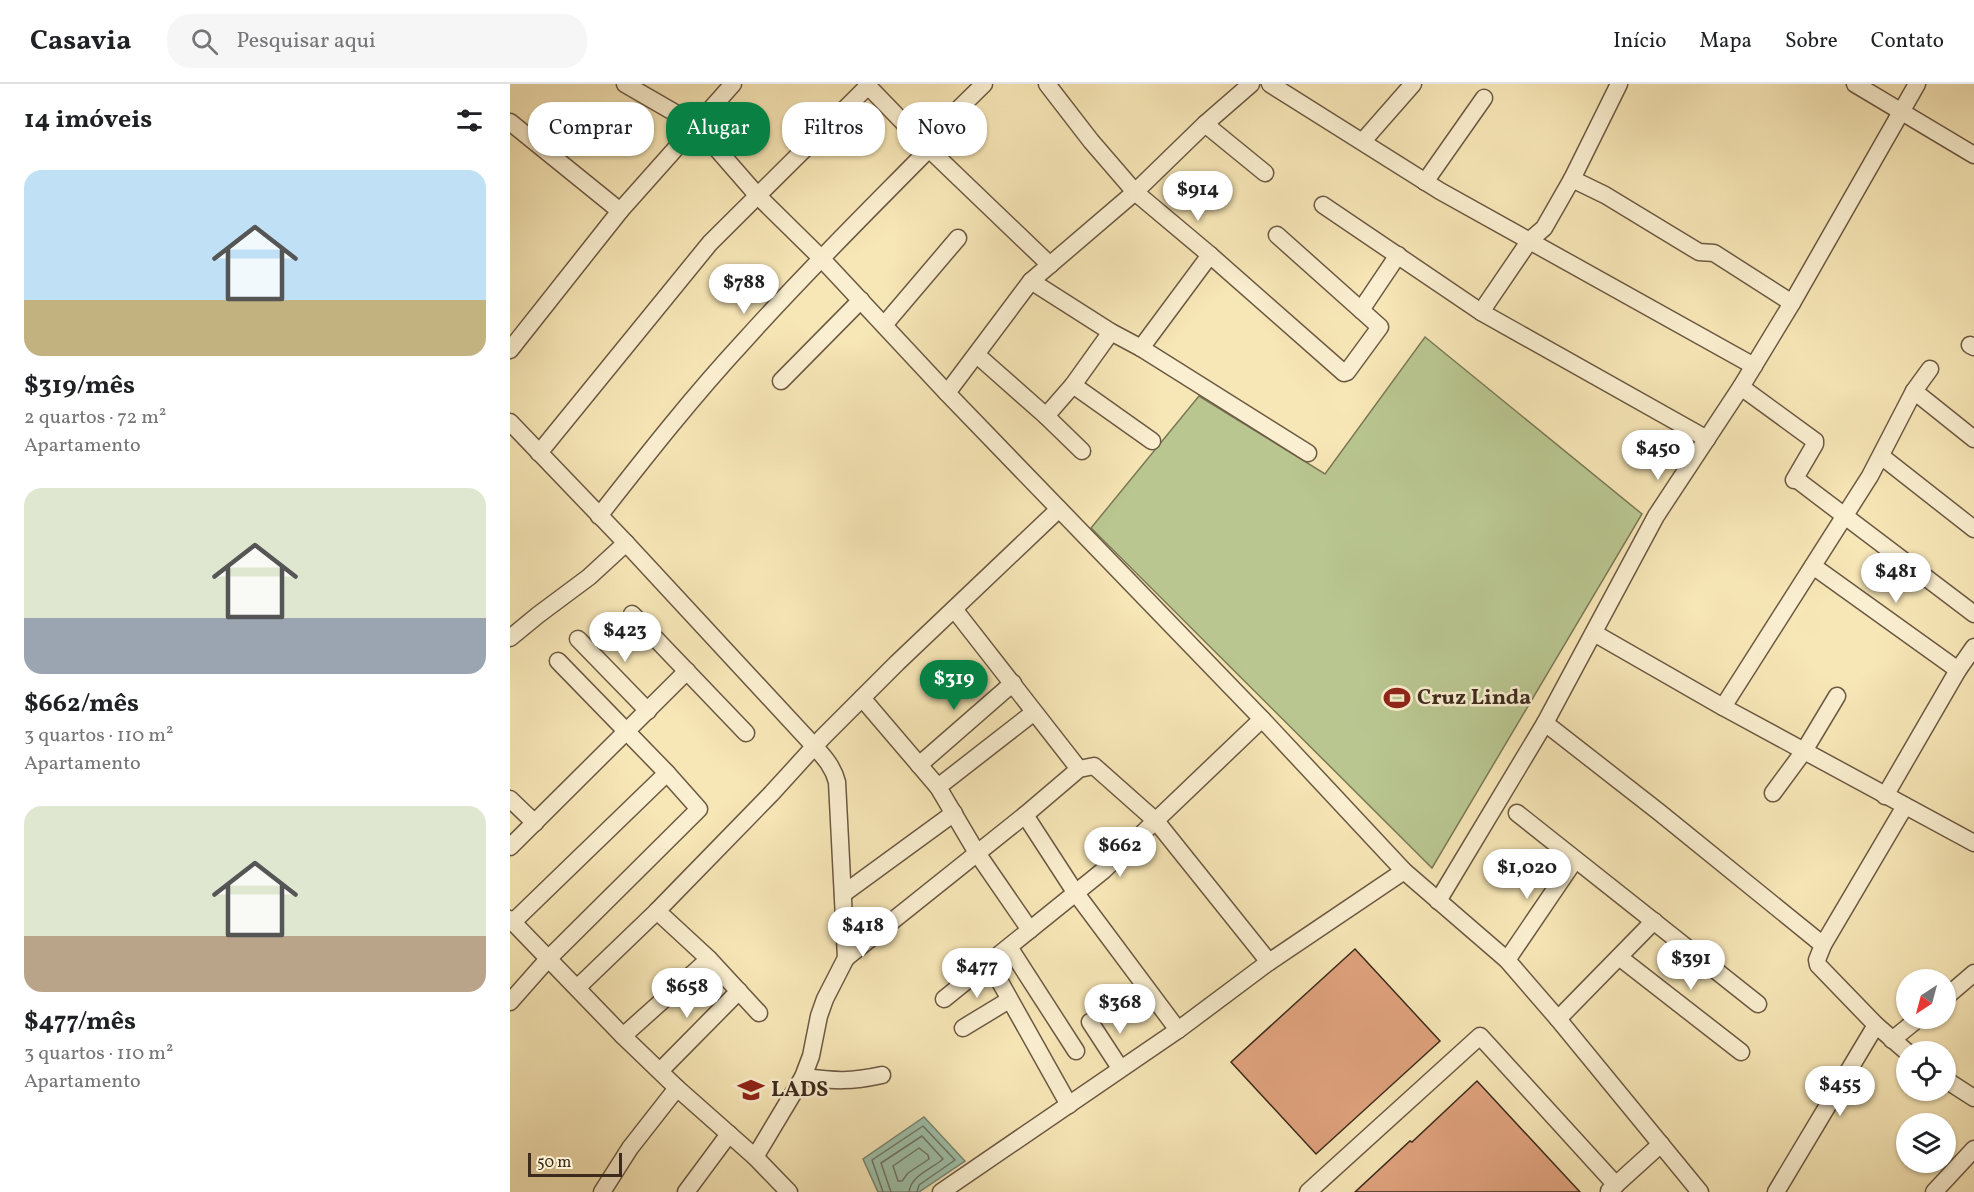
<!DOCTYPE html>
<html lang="pt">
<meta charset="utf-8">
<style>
:root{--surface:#fff;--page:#f6f6f6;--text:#202124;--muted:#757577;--line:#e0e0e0;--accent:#0b8043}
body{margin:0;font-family:Vollkorn,serif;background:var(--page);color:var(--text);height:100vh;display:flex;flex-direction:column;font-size:22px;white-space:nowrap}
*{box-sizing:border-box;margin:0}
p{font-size:20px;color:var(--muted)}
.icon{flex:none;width:33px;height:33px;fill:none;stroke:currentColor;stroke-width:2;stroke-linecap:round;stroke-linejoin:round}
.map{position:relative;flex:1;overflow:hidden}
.drawer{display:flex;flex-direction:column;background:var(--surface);width:510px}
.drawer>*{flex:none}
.banner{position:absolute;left:18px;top:18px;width:570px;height:54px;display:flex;gap:12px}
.needle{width:39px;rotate:216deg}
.fabs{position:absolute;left:1386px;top:885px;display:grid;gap:12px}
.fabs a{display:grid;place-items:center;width:60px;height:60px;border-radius:50%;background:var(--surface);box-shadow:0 2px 4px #0004;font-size:30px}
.scale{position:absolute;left:18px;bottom:15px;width:94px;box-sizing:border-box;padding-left:6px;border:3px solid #3d2a1d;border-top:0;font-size:16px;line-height:21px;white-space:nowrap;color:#3d2a1d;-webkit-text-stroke:4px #faefd0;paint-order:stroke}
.price{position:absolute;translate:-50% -51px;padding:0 14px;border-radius:21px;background:#fff;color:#222;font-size:20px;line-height:39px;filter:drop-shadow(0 2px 3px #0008)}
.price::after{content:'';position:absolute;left:50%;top:36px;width:18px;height:14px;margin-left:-9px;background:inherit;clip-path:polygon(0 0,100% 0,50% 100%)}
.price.current{background:var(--accent);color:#fff}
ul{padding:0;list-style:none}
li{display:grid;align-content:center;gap:12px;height:318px;padding:0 24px}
li span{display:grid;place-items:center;height:186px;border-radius:18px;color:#555}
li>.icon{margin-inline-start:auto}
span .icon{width:108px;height:108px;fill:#fffc;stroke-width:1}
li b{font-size:26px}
h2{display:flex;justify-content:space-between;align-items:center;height:72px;padding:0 24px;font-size:26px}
.pill{padding:0 21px;border-radius:24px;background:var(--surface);box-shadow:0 2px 4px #0004;font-size:21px;line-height:54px}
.pill.current{background:var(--accent);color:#fff}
header{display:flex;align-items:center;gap:36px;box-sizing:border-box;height:84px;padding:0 30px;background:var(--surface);border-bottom:2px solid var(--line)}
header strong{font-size:28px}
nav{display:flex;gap:33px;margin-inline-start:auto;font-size:21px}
.search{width:420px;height:54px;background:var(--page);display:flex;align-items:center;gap:15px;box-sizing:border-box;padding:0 21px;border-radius:24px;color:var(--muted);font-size:22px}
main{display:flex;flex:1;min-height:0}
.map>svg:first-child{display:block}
</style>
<header>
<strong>Casavia</strong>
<div class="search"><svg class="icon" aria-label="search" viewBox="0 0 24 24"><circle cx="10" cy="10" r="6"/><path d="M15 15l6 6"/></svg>Pesquisar aqui</div>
<nav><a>Início</a><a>Mapa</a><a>Sobre</a><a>Contato</a></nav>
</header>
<main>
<section class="drawer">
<h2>14 imóveis<svg class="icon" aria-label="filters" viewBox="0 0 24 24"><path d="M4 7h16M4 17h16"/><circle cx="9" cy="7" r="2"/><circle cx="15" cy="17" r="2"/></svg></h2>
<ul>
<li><span style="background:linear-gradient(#bfe0f5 70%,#c2b280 0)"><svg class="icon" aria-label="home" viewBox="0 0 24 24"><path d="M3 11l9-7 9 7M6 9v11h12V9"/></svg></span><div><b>$319/mês</b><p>2 quartos · 72 m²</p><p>Apartamento</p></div></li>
<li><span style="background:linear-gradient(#dfe7d0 70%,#9aa5b1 0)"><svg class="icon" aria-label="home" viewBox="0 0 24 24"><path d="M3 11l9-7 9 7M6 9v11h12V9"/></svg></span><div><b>$662/mês</b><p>3 quartos · 110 m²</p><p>Apartamento</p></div></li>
<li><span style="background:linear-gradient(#dfe7d0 70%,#b9a48a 0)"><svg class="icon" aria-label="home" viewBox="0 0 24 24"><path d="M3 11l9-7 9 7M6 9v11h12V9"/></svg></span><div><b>$477/mês</b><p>3 quartos · 110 m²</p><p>Apartamento</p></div></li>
</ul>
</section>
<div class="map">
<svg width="1464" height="1108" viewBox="0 0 1464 1108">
<rect width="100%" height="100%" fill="#f7e6b6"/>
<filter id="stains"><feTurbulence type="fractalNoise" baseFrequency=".00333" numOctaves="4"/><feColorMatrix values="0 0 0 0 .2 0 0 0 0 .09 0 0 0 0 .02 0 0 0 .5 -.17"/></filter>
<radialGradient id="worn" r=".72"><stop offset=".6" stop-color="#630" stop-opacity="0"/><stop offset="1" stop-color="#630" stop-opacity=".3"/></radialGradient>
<polygon fill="#b9c690" stroke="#7b7856" stroke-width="1.5" points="915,253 1132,430 922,784 581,444 689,312 815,390"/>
<polygon fill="#9ec0a9" stroke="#778471" stroke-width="1.5" points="414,1033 455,1077 409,1108 368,1108 353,1075"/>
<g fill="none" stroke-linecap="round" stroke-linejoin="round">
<g stroke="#6e7563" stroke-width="1.5">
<polygon points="409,1064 418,1071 419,1075 398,1089 392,1097 388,1097 383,1082"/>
<polyline points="373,1108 362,1076 413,1042 445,1076 409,1101 407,1108"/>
<path d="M381,1108l-10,-29 41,-27 21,23c-11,10 -32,16 -34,33"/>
</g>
</g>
<g fill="#dfa27d" stroke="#3d2a1d" stroke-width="1.5">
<polygon points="845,865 930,957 806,1070 721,978"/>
<polygon points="967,997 1070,1108 845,1108 900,1057 902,1058"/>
</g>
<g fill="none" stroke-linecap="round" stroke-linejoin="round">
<g stroke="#6c5943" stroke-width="19">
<g id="minor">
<polyline points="115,0 186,41 247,111 311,174 437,309 752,635 894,787 997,876 1048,935 1190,1108"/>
<polyline points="356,0 419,65 540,181"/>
<polyline points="537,0 581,57 625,108 700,171 834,289 837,288 870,243 767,151"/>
<polyline points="760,0 930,107 1244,282"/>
<polyline points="1345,0 1464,71"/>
<polyline points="0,38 110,127"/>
<polyline points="695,40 755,89"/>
<polyline points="853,57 903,0"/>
<polyline points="414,59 474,0"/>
<polyline points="1062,95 1095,111 1189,168 1204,169 1282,219"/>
<polyline points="915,98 974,14"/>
<polyline points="813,121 971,228 1197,355"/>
<polyline points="521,197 601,248 631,264 798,369"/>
<polyline points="851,226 888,171"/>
<polyline points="971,228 1020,156 1034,144 1062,95 1109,0"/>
<polyline points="374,241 448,154"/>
<polyline points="1460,261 1464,263"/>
<polyline points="631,264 700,171"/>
<polyline points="0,266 110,127 223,0"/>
<polyline points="467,271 536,332 572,367"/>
<polyline points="271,297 351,216"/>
<polyline points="563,301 642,357"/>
<polyline points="1231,303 1305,357 1305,360 1284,396 1286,395 1464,530"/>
<polyline points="1404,307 1464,355"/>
<polyline points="437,309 521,197 625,108 695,40 741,0"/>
<polyline points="536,332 563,301 601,248"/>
<path d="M0,338l116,121 189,204c10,11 18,20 22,35l9,176 -21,41 -6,17 -8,40 -8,21 -48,80"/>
<polyline points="29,369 200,159 358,2"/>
<polyline points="1371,372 1464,445"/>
<path d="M89,432c47,-60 94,-120 146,-176 59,-66 122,-128 184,-191"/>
<polyline points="1303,482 1448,586"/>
<polyline points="444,525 569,685"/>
<polyline points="122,530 236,649"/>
<polyline points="1084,549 1213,623 1464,759"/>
<polyline points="0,554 28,531 79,493 116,459"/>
<polyline points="68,555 138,627"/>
<polyline points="352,614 428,703 467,769 520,846"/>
<polyline points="1213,623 1360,392 1404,307 1420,285"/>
<polyline points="1035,639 1149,728 1313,861"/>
<polyline points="409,681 503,599"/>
<polyline points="428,703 523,629"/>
<polyline points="1263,709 1294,667 1327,612"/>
<polyline points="1375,712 1448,586 1464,563"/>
<polyline points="0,715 25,739"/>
<polyline points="1395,722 1313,861 1307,876 1308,881 1366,941 1397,968"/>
<polyline points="1007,729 1248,920"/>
<polyline points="515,731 565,808 668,946"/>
<polyline points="0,763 177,587"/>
<polyline points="333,810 444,729"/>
<polyline points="928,817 1035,639 1146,432 1231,303 1282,219 1407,0"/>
<polyline points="147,827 199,875 249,929"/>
<polyline points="0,835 113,952 167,1004 245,1073 279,1108"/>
<polyline points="3,838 157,689"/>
<polyline points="499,863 566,967"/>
<polyline points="1109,873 1231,968"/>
<polyline points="336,874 515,731 569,685 584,682 646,737 759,878"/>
<polyline points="997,876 1065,776"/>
<polyline points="480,880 559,1021"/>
<polyline points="68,903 147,827 261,710 313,653 387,579 549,425"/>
<polyline points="1436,913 1464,889"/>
<polyline points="434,915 594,786 752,635"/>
<polyline points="0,918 38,875 189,725 157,689 48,577"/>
<polyline points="1048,935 1144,837"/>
<polyline points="580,938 610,984"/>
<polyline points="453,944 499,916"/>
<polyline points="113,952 199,875"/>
<polyline points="1382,956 1409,934"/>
<polyline points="150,987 229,907"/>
<path d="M293,993c33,4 47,5 79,-2"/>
<polyline points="1436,996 1464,1014"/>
<polyline points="1099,1107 1151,1060"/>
<polyline points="92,1108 120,1064 167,1004"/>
<polyline points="176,1108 219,1050"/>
<polyline points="431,1108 668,946 759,878 894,787"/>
<polyline points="798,1108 970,952 1106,1101"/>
<polyline points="1266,1108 1366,941"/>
<polyline points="1424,1108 1464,1065"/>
</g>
</g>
<use href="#minor" stroke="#faefd0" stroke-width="16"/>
</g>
<defs>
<g id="stadium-bare" transform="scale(2.07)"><path d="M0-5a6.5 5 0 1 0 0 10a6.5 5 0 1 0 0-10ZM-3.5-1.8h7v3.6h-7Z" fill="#8f2418" stroke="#faefd0" stroke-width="2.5" paint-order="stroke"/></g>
<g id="university-bare" transform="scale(2.07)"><path d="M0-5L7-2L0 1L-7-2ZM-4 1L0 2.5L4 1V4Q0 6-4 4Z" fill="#8f2418" stroke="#faefd0" stroke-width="2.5" paint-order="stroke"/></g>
</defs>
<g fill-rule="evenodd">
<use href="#stadium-bare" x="887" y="614"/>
<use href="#university-bare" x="241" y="1006"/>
</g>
<g text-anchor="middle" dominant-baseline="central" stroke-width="5" stroke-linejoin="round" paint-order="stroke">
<g font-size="22" font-weight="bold" fill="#3d2a1d" stroke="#faefd0" text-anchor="start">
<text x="907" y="614">Cruz Linda</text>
<text x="261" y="1006">LADS</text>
</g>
</g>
<rect width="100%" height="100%" filter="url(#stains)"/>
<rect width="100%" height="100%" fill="url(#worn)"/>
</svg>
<div class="fabs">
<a><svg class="needle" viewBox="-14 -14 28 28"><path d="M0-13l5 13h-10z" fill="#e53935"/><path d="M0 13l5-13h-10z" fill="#757577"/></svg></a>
<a><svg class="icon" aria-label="locate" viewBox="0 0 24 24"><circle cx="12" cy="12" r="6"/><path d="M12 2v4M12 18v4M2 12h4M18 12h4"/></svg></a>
<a><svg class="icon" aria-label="layers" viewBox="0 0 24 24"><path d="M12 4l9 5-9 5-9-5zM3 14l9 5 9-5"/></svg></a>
</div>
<div class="scale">50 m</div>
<b class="price" style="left:688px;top:138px">$914</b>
<b class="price" style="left:234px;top:231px">$788</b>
<b class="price" style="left:1148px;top:397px">$450</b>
<b class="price" style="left:1386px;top:520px">$481</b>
<b class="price" style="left:115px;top:579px">$423</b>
<b class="price current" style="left:444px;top:627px">$319</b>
<b class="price" style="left:610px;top:794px">$662</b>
<b class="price" style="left:1017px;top:816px">$1,020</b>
<b class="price" style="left:353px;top:874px">$418</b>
<b class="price" style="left:1181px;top:907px">$391</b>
<b class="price" style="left:467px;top:915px">$477</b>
<b class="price" style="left:177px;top:935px">$658</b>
<b class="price" style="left:610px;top:951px">$368</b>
<b class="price" style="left:1330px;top:1033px">$455</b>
<div class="banner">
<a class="pill">Comprar</a>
<a class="pill current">Alugar</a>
<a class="pill">Filtros</a>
<a class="pill">Novo</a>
</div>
</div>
</main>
